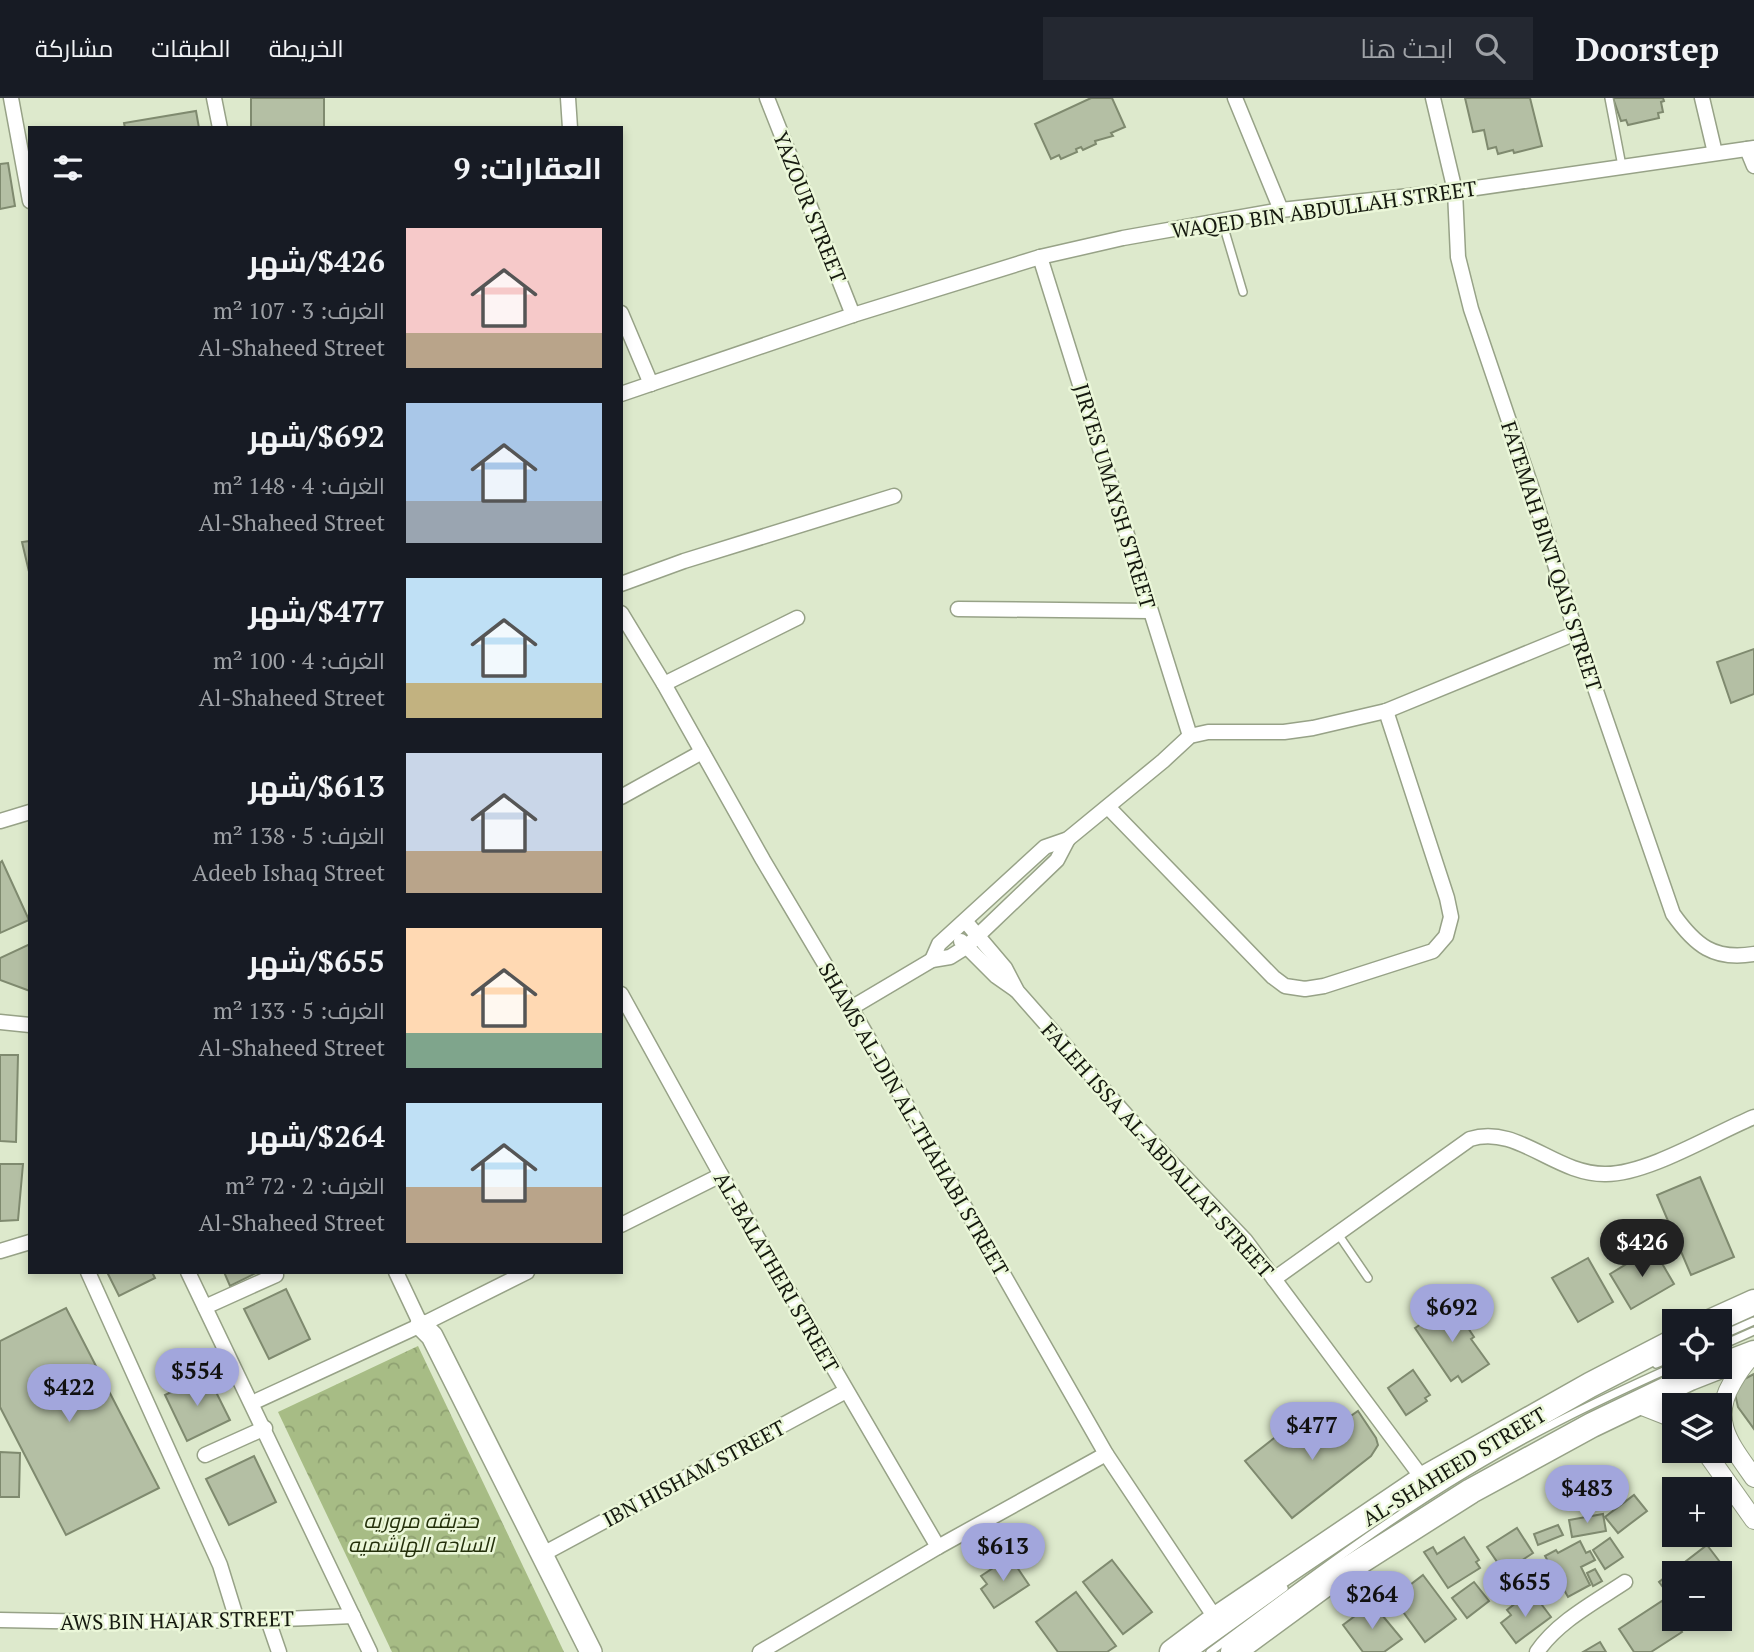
<!DOCTYPE html>
<html lang="ar">
<meta charset="utf-8">
<style>
:root{--surface:#171b24;--page:#242831;--text:#f1f3f6;--muted:#9ea1a6;--line:#363941;--accent:#a2a6dc}
body{margin:0;font-family:"PT Serif",Cairo,serif;background:var(--page);color:var(--text);direction:rtl;height:100vh;display:flex;flex-direction:column;font-size:26px;white-space:nowrap}
*{box-sizing:border-box;margin:0}
p{font-size:23px;color:var(--muted)}
.icon{flex:none;width:38px;height:38px;fill:none;stroke:currentColor;stroke-width:2;stroke-linecap:round;stroke-linejoin:round}
.map{position:relative;flex:1;overflow:hidden;direction:ltr}
.drawer{position:absolute;left:28px;top:28px;width:595px;height:1148px;display:flex;flex-direction:column;background:var(--surface);border-radius:0px;box-shadow:0 4px 10px #0003;direction:rtl}
.drawer>*{flex:none}
.tools{position:absolute;left:1662px;top:1211px;display:grid;gap:14px}
.tools a{display:grid;place-items:center;width:70px;height:70px;border-radius:0px;background:var(--surface);box-shadow:0 4px 10px #0003;font-size:35px}
.price{position:absolute;translate:-50% -60px;padding:0 16px;border-radius:24px;background:var(--accent);color:#111;font-size:23px;line-height:46px;filter:drop-shadow(0 2px 4px #0008)}
.price::after{content:'';position:absolute;left:50%;top:42px;width:21px;height:16px;margin-left:-10px;background:inherit;clip-path:polygon(0 0,100% 0,50% 100%)}
.price.active{background:#222;color:#fff}
ul{padding:0;list-style:none}
li{display:flex;align-items:center;gap:21px;height:175px;padding:0 21px}
li span{display:grid;place-items:center;flex:none;width:196px;height:140px;border-radius:0px;color:#555}
li>.icon{margin-inline-start:auto}
span .icon{width:84px;height:84px;fill:#fffc;stroke-width:1}
li b{font-size:30px}
h2{display:flex;justify-content:space-between;align-items:center;height:84px;padding:0 21px;font-size:30px}
header{display:flex;align-items:center;gap:42px;box-sizing:border-box;height:98px;padding:0 35px;background:var(--surface);border-bottom:2px solid var(--line)}
header strong{font-size:33px}
nav{display:flex;gap:38px;margin-inline-start:auto;font-size:24px}
.search{width:490px;height:63px;background:var(--page);display:flex;align-items:center;gap:18px;box-sizing:border-box;padding:0 24px;border-radius:0px;color:var(--muted);font-size:26px}
.map>svg:first-child{display:block}
</style>
<header>
<strong>Doorstep</strong>
<div class="search"><svg class="icon" aria-label="search" viewBox="0 0 24 24"><circle cx="10" cy="10" r="6"/><path d="M15 15l6 6"/></svg>ابحث هنا</div>
<nav><a>الخريطة</a><a>الطبقات</a><a>مشاركة</a></nav>
</header>
<div class="map">
<svg width="1754" height="1554" viewBox="0 0 1754 1554">
<defs>
<pattern id="park-crowns" width="20" height="18" patternUnits="userSpaceOnUse" patternTransform="scale(1.75)"><rect width="20" height="18" fill="#a7bc85"/><path d="M2 6a3 3 0 1 1 6 0M12 15a3 3 0 1 1 6 0" fill="none" stroke="#8fa172"/></pattern>
</defs>
<rect width="100%" height="100%" fill="#dde9cc"/>
<polygon fill="url(#park-crowns)" points="418,1248 564,1554 392,1554 278,1314"/>
<g fill="#b4bfa4" stroke="#7f8a6f" stroke-width="2">
<rect x="251" y="0" width="73" height="30"/>
<polygon points="1091,0 1112,0 1125,29 1111,35 1113,38 1095,43 1096,46 1083,52 1081,49 1076,51 1077,54 1061,61 1059,57 1051,61 1035,26"/>
<polygon points="1465,0 1530,0 1542,48 1514,55 1513,52 1498,56 1496,49 1488,51 1484,32 1473,34"/>
<polygon points="1613,0 1663,0 1664,3 1661,4 1663,14 1658,15 1659,20 1628,27 1626,22 1621,23"/>
<polygon points="196,13 199,30 125,30 124,25"/>
<polygon points="8,65 15,108 0,111 0,66"/>
<polygon points="30,443 30,478 22,444"/>
<polygon points="1754,551 1754,596 1731,605 1717,564"/>
<polygon points="2,763 29,822 0,835 0,765"/>
<polygon points="30,846 30,893 0,882 0,860"/>
<polygon points="0,957 18,957 16,1044 0,1043"/>
<polygon points="0,1066 23,1066 18,1122 0,1123"/>
<polygon points="1700,1079 1734,1159 1691,1177 1657,1097"/>
<polygon points="1653,1150 1674,1186 1631,1211 1610,1176"/>
<polygon points="1588,1160 1613,1204 1578,1224 1552,1180"/>
<polygon points="107,1174 152,1174 155,1180 119,1198"/>
<polygon points="224,1174 258,1174 230,1188"/>
<polygon points="286,1191 310,1241 269,1261 244,1211"/>
<polygon points="1452,1206 1474,1239 1471,1241 1489,1266 1462,1284 1458,1278 1451,1283 1415,1230"/>
<polygon points="66,1210 159,1390 66,1437 0,1309 0,1243"/>
<polygon points="1413,1272 1430,1297 1425,1300 1427,1303 1406,1317 1388,1290"/>
<polygon points="207,1276 230,1322 187,1343 165,1297"/>
<polygon points="1754,1276 1754,1331 1738,1309 1733,1287"/>
<polygon points="1358,1313 1376,1340 1378,1347 1371,1358 1292,1420 1245,1363 1292,1326 1309,1347"/>
<polygon points="0,1354 20,1355 19,1399 0,1399"/>
<polygon points="254,1358 276,1404 229,1427 206,1381"/>
<polygon points="1634,1397 1647,1413 1618,1435 1605,1419"/>
<polygon points="1603,1416 1606,1433 1572,1439 1569,1422"/>
<polygon points="1558,1427 1563,1437 1538,1447 1534,1436"/>
<polygon points="1517,1430 1533,1455 1504,1474 1487,1449"/>
<polygon points="1464,1439 1479,1462 1476,1464 1480,1470 1448,1490 1424,1454 1433,1449 1437,1456"/>
<polygon points="1610,1440 1623,1459 1605,1471 1593,1452"/>
<polygon points="1580,1443 1586,1455 1590,1453 1595,1462 1581,1469 1590,1487 1568,1499 1545,1458 1556,1452 1558,1455"/>
<polygon points="1707,1447 1726,1472 1720,1476 1675,1475 1675,1498 1672,1501 1659,1484"/>
<polygon points="1010,1459 1029,1487 994,1510 981,1491 987,1486 981,1478"/>
<polygon points="1112,1462 1152,1514 1123,1536 1083,1484"/>
<polygon points="1595,1471 1602,1483 1593,1488 1587,1475"/>
<polygon points="1423,1477 1456,1521 1425,1544 1393,1500"/>
<polygon points="1474,1484 1489,1503 1467,1520 1452,1500"/>
<polygon points="1076,1494 1116,1548 1107,1554 1058,1554 1036,1524"/>
<polygon points="1536,1499 1551,1519 1516,1545 1501,1525 1511,1517 1507,1512 1521,1501 1526,1507"/>
<polygon points="1662,1503 1682,1534 1651,1554 1634,1554 1619,1531"/>
<polygon points="1372,1505 1402,1541 1384,1554 1363,1554 1343,1527"/>
<polygon points="1600,1544 1606,1554 1583,1554"/>
</g>
<g fill="none" stroke-linecap="round" stroke-linejoin="round">
<g stroke="#97a287" stroke-width="10">
<g id="service">
<polyline points="1609,0 1622,68"/>
<polyline points="1222,123 1243,194"/>
<polyline points="1338,1136 1368,1180"/>
<polyline points="1720,1238 1754,1223"/>
<polyline points="1720,1248 1754,1233"/>
<polyline points="1656,1266 1675,1258"/>
<polyline points="1195,1554 1284,1490"/>
<path d="M1210,1554c84,-62 167,-126 257,-180 67,-41 136,-74 208,-106"/>
</g>
</g>
<g stroke="#97a287" stroke-width="17">
<g id="minor">
<polyline points="11,0 30,103"/>
<polyline points="214,0 220,30"/>
<polyline points="568,0 570,30"/>
<polyline points="767,0 853,217"/>
<polyline points="1235,0 1281,112"/>
<path d="M1433,0l22,93 3,66 13,52 61,180 44,144 97,281c22,31 41,47 81,40"/>
<polyline points="1702,0 1715,55"/>
<polyline points="1747,51 1754,68"/>
<polyline points="1040,159 1190,638"/>
<polyline points="621,215 651,286"/>
<polyline points="621,296 853,217 1040,159 1123,140 1281,112 1455,93 1754,50"/>
<polyline points="621,486 684,463 894,398"/>
<polyline points="958,511 1150,513"/>
<polyline points="621,515 664,586 763,762 851,910 1106,1356 1216,1521"/>
<polyline points="664,586 797,520"/>
<polyline points="621,699 702,654"/>
<polyline points="1108,709 1273,879 1285,888 1305,891 1324,888 1433,853 1446,838 1451,819 1447,800 1386,613"/>
<polyline points="0,723 30,714"/>
<polyline points="966,824 1005,870 1017,893 1127,1018 1245,1142 1423,1381"/>
<polyline points="961,843 996,878 1016,892"/>
<polyline points="932,862 939,846 1045,749 1068,741 1163,663 1190,638 1208,634 1284,634 1313,630 1386,613 1576,535"/>
<polyline points="621,896 721,1077 938,1449"/>
<polyline points="851,910 932,862 950,859 966,849 1057,762 1068,741"/>
<polyline points="0,924 30,927"/>
<polyline points="621,1127 721,1077"/>
<polyline points="0,1153 30,1144"/>
<polyline points="88,1174 220,1467 237,1522"/>
<polyline points="188,1174 370,1554"/>
<polyline points="396,1174 421,1227"/>
<path d="M1274,1181l196,-140c48,-15 85,36 136,35 42,0 107,-40 148,-57"/>
<polyline points="205,1209 276,1177"/>
<polyline points="252,1305 421,1227 527,1174"/>
<polyline points="205,1357 265,1330"/>
<polyline points="543,1456 846,1293"/>
<path d="M0,1522c118,3 235,2 353,-4"/>
<polyline points="268,1522 279,1554"/>
<polyline points="760,1554 938,1449 1106,1356"/>
<path d="M1537,1554c20,-30 58,-50 88,-70"/>
</g>
</g>
<g stroke="#97a287" stroke-width="20">
<g id="tertiary">
<path d="M1752,1258c-9,8 -14,17 -20,27 -23,39 0,63 22,95"/>
<polyline points="1637,1306 1675,1321"/>
<polyline points="1705,1353 1754,1422"/>
</g>
</g>
<g stroke="#97a287" stroke-width="24">
<polyline id="secondary" points="421,1227 432,1238 591,1554"/>
</g>
<g stroke="#97a287" stroke-width="27">
<g id="trunk">
<polyline points="1712,1223 1754,1204"/>
<polyline points="1720,1268 1754,1255"/>
<polyline points="1172,1554 1216,1521 1423,1381 1590,1287 1675,1243"/>
<polyline points="1233,1554 1331,1482 1471,1393 1592,1327 1690,1280 1718,1269"/>
</g>
</g>
<use href="#service" stroke="#fff" stroke-width="7"/>
<use href="#minor" stroke="#fff" stroke-width="14"/>
<use href="#tertiary" stroke="#fff" stroke-width="18"/>
<use href="#secondary" stroke="#fff" stroke-width="21"/>
<use href="#trunk" stroke="#fff" stroke-width="24"/>
</g>
<g text-anchor="middle" dominant-baseline="central" stroke-width="5" stroke-linejoin="round" paint-order="stroke">
<g font-size="21" fill="#15190f" stroke="#ebf7d9">
<text transform="translate(810 109) rotate(68)">YAZOUR STREET</text>
<text transform="translate(1324 111) rotate(-8)">WAQED BIN ABDULLAH STREET</text>
<text transform="translate(1115 398) rotate(73)">JIRYES UMAYSH STREET</text>
<text transform="translate(1552 458) rotate(72)">FATEMAH BINT QAIS STREET</text>
<text transform="translate(914 1021) rotate(60)">SHAMS AL-DIN AL-THAHABI STREET</text>
<text transform="translate(1158 1052) rotate(48)">FALEH ISSA AL-ABDALLAT STREET</text>
<text transform="translate(777 1174) rotate(60)">AL-BALATHERI STREET</text>
<text transform="translate(1454 1368) rotate(-31)">AL-SHAHEED STREET</text>
<text transform="translate(694 1375) rotate(-28)">IBN HISHAM STREET</text>
<text transform="translate(177 1522) rotate(-1)">AWS BIN HAJAR STREET</text>
</g>
<g font-size="21" font-style="italic" fill="#24300b" stroke="#ebf7d9">
<text x="421" y="1422">حديقه مروريه<tspan x="421" dy="24">الساحه الهاشميه</tspan></text>
</g>
</g>
</svg>
<div class="tools">
<a><svg class="icon" aria-label="locate" viewBox="0 0 24 24"><circle cx="12" cy="12" r="6"/><path d="M12 2v4M12 18v4M2 12h4M18 12h4"/></svg></a>
<a><svg class="icon" aria-label="layers" viewBox="0 0 24 24"><path d="M12 4l9 5-9 5-9-5zM3 14l9 5 9-5"/></svg></a>
<a>+</a>
<a>−</a>
</div>
<b class="price active" style="left:1642px;top:1181px">$426</b>
<b class="price" style="left:1452px;top:1246px">$692</b>
<b class="price" style="left:197px;top:1310px">$554</b>
<b class="price" style="left:69px;top:1326px">$422</b>
<b class="price" style="left:1312px;top:1364px">$477</b>
<b class="price" style="left:1587px;top:1427px">$483</b>
<b class="price" style="left:1003px;top:1485px">$613</b>
<b class="price" style="left:1525px;top:1521px">$655</b>
<b class="price" style="left:1372px;top:1533px">$264</b>
<section class="drawer">
<h2>العقارات: 9<svg class="icon" aria-label="filters" viewBox="0 0 24 24"><path d="M4 7h16M4 17h16"/><circle cx="9" cy="7" r="2"/><circle cx="15" cy="17" r="2"/></svg></h2>
<ul>
<li><span style="background:linear-gradient(#f6c9c9 75%,#b9a48a 0)"><svg class="icon" aria-label="home" viewBox="0 0 24 24"><path d="M3 11l9-7 9 7M6 9v11h12V9"/></svg></span><div><b>$426/شهر</b><p>الغرف: 3 · 107 m²</p><p>Al-Shaheed Street</p></div></li>
<li><span style="background:linear-gradient(#a9c7e8 70%,#9aa5b1 0)"><svg class="icon" aria-label="home" viewBox="0 0 24 24"><path d="M3 11l9-7 9 7M6 9v11h12V9"/></svg></span><div><b>$692/شهر</b><p>الغرف: 4 · 148 m²</p><p>Al-Shaheed Street</p></div></li>
<li><span style="background:linear-gradient(#bfe0f5 75%,#c2b280 0)"><svg class="icon" aria-label="home" viewBox="0 0 24 24"><path d="M3 11l9-7 9 7M6 9v11h12V9"/></svg></span><div><b>$477/شهر</b><p>الغرف: 4 · 100 m²</p><p>Al-Shaheed Street</p></div></li>
<li><span style="background:linear-gradient(#c9d6e8 70%,#b9a48a 0)"><svg class="icon" aria-label="home" viewBox="0 0 24 24"><path d="M3 11l9-7 9 7M6 9v11h12V9"/></svg></span><div><b>$613/شهر</b><p>الغرف: 5 · 138 m²</p><p>Adeeb Ishaq Street</p></div></li>
<li><span style="background:linear-gradient(#ffd9b3 75%,#7fa58c 0)"><svg class="icon" aria-label="home" viewBox="0 0 24 24"><path d="M3 11l9-7 9 7M6 9v11h12V9"/></svg></span><div><b>$655/شهر</b><p>الغرف: 5 · 133 m²</p><p>Al-Shaheed Street</p></div></li>
<li><span style="background:linear-gradient(#bfe0f5 60%,#b9a48a 0)"><svg class="icon" aria-label="home" viewBox="0 0 24 24"><path d="M3 11l9-7 9 7M6 9v11h12V9"/></svg></span><div><b>$264/شهر</b><p>الغرف: 2 · 72 m²</p><p>Al-Shaheed Street</p></div></li>
</ul>
</section>
</div>
